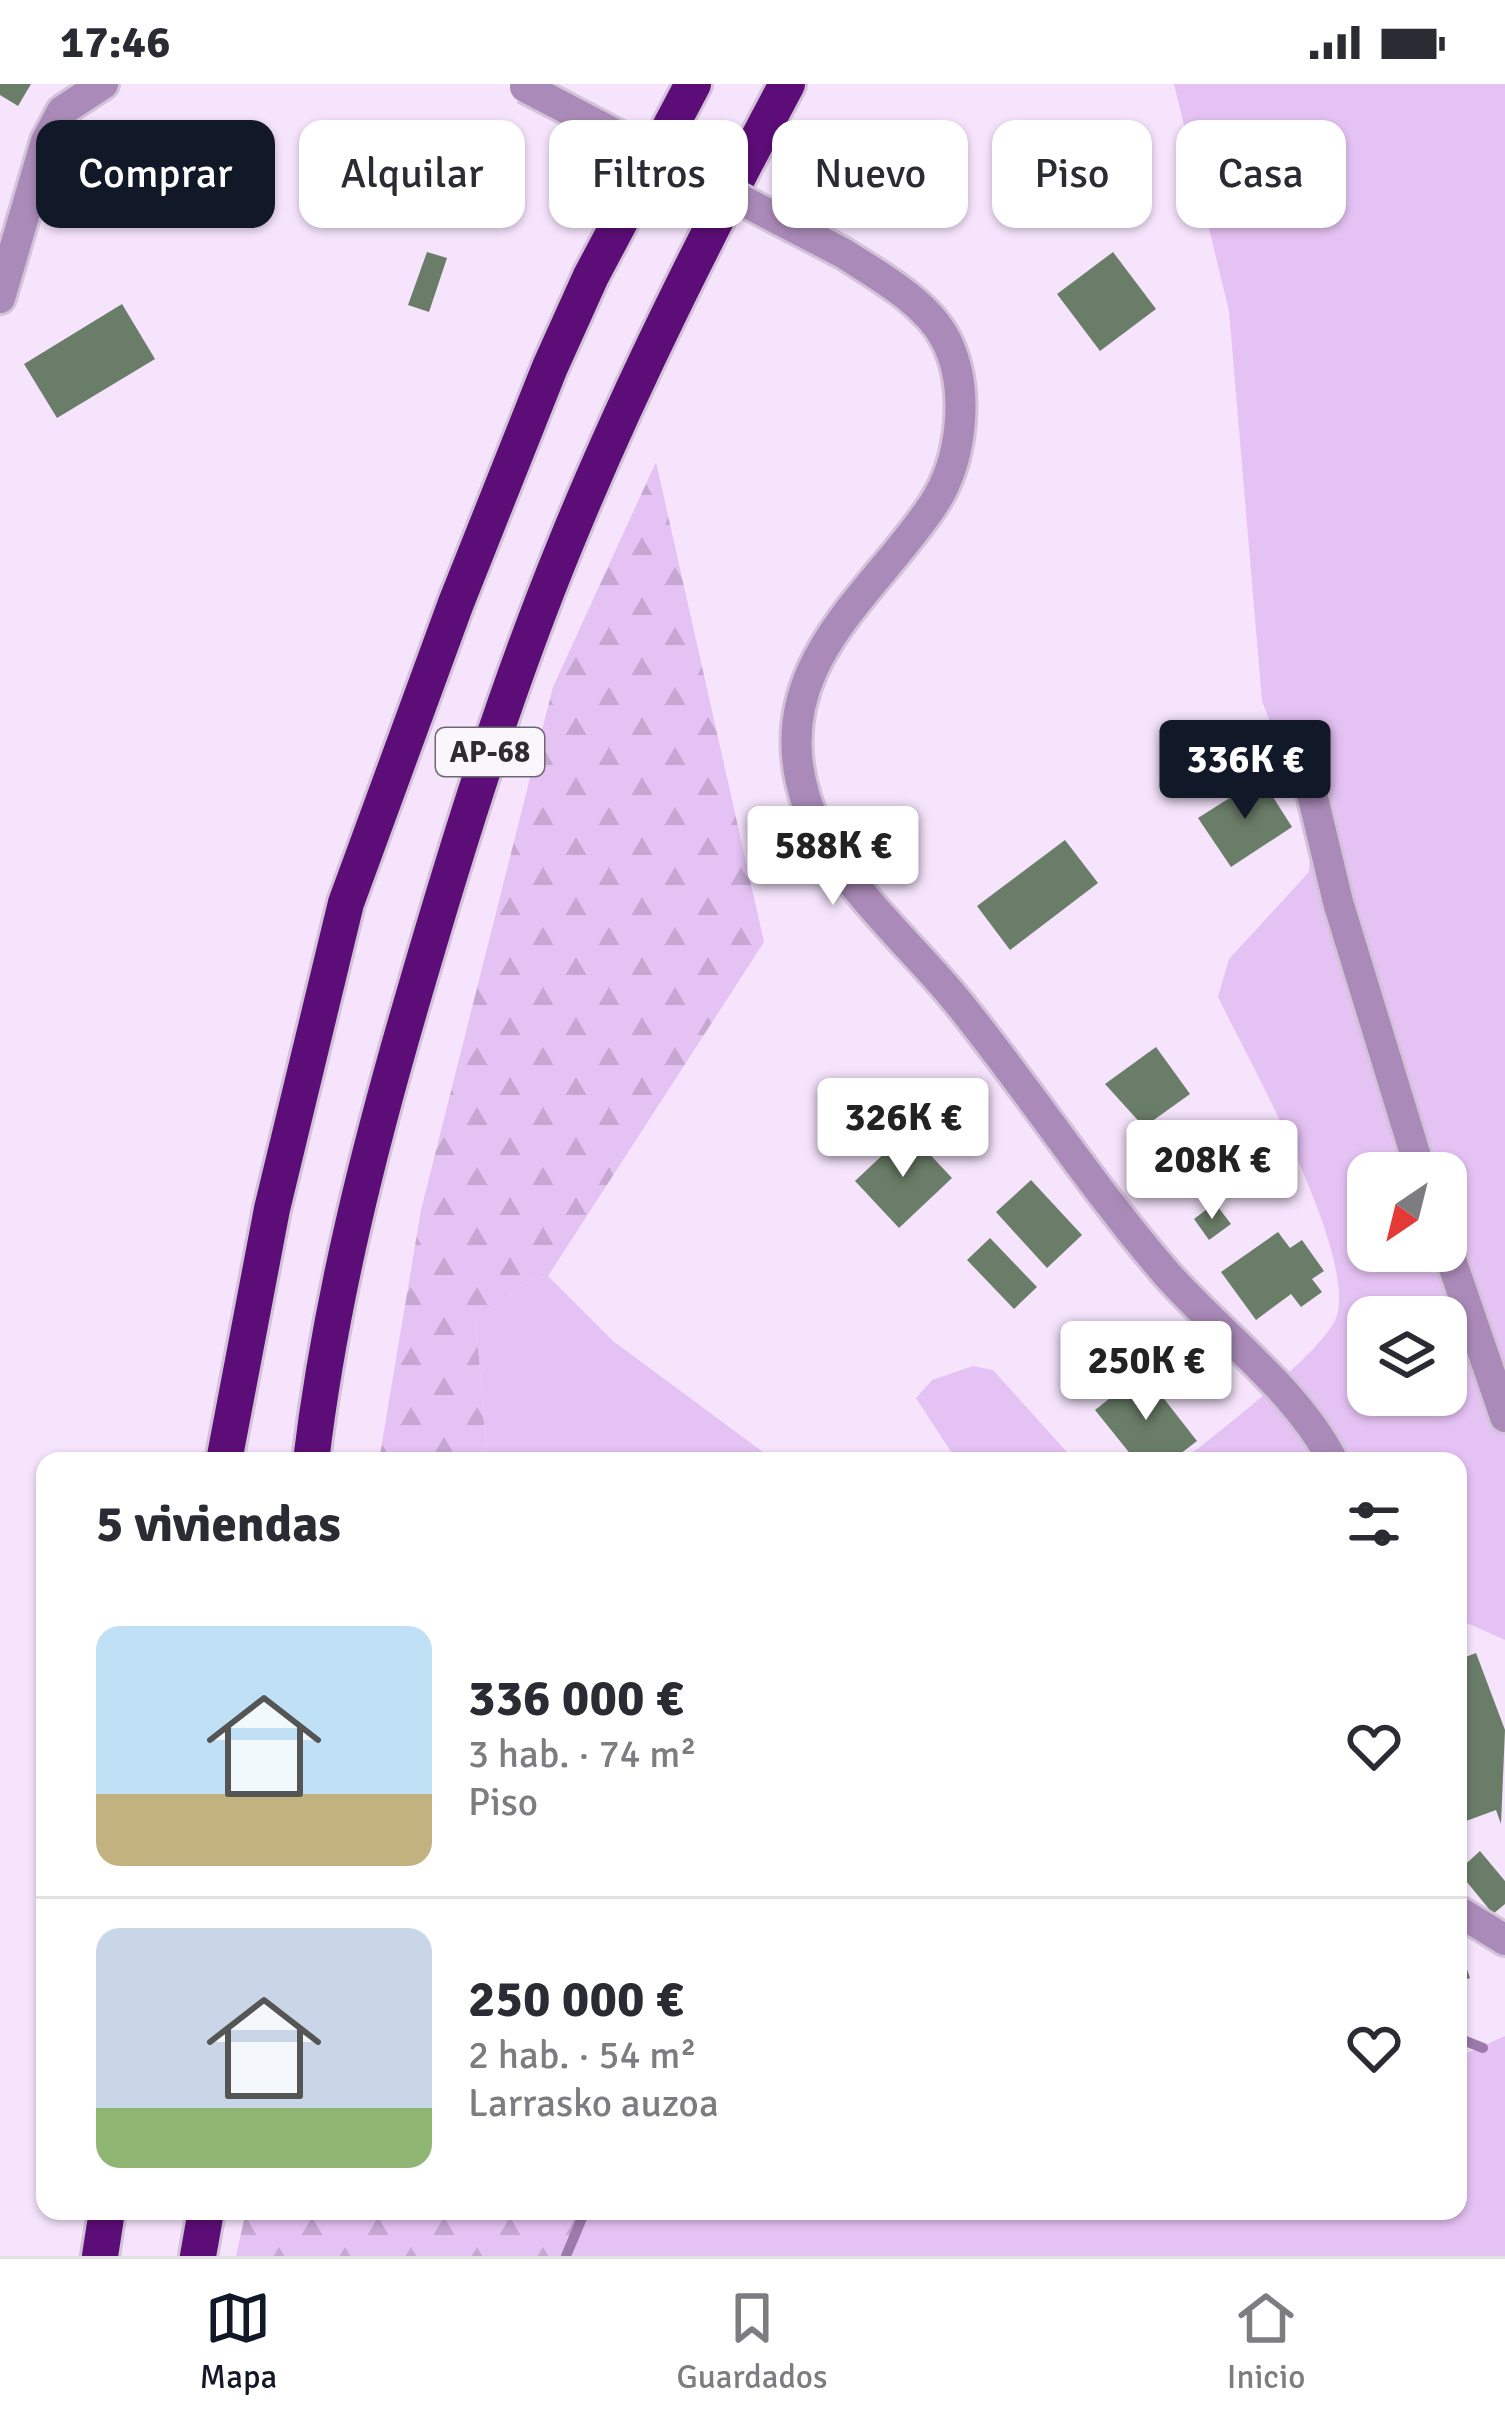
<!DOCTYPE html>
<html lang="es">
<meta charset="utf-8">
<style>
:root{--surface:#fff;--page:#f2f2f3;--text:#2b2b33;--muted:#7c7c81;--line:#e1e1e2;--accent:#111827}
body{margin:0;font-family:Signika,sans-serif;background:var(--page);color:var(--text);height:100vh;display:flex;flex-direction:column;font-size:45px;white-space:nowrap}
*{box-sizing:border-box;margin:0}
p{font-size:39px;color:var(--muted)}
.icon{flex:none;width:66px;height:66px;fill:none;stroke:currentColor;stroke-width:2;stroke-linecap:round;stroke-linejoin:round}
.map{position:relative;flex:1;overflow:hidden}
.side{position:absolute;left:36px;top:1368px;width:1431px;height:768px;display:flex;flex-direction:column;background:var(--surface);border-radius:24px;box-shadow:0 3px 9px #0004}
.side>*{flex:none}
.hud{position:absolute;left:36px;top:36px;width:1434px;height:108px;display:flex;gap:24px}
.needle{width:78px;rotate:215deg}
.buttons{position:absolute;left:1347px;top:1068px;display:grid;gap:24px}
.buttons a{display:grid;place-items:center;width:120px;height:120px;border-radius:24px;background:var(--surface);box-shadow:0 3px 9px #0004;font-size:60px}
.price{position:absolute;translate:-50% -102px;padding:0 27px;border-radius:12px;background:#fff;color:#222;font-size:39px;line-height:78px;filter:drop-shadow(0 3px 6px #0008)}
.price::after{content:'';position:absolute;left:50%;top:72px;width:36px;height:27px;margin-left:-18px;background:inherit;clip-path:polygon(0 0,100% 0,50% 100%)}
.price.current{background:var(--accent);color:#fff}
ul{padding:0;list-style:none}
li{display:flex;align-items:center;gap:36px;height:300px;padding:0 60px}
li+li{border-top:3px solid var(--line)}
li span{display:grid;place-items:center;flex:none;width:336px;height:240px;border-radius:24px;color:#555}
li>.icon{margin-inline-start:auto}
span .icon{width:144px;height:144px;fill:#fffc;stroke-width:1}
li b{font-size:51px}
h2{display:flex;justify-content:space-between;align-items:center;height:144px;padding:0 60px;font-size:51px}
.chip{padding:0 42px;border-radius:24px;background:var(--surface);box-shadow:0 3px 9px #0004;font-size:42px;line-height:108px}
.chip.current{background:var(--accent);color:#fff}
.status{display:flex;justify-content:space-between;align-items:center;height:84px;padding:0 60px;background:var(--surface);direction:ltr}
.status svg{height:33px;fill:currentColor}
.tab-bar{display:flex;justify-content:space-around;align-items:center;height:168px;border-top:3px solid var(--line);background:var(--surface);font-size:33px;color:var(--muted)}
.tab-bar a{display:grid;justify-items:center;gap:6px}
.tab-bar .current{color:var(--accent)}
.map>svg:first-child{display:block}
</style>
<div class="status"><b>17:46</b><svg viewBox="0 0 49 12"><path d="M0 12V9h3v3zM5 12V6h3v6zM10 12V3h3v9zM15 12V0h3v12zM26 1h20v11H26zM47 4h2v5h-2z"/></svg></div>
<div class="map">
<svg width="1505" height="2172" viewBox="0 0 1505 2172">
<defs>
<pattern id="forest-firs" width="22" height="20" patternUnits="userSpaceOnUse" patternTransform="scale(3)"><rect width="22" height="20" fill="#e5c2f4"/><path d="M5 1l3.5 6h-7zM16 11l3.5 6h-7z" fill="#c5a7d2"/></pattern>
</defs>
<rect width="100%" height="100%" fill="#f6e4fd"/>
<g fill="#e5c2f4" fill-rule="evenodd">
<path d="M1174,0h331v1556l-47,-21v-158h-276c33,-26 141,-109 154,-143 23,-60 -88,-260 -118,-321l11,-38 80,-87 3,-41 -50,-130 -33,-390zM1368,1089h78v78h-78zM1368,1233h78v78h-78z"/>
<polygon points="548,1192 613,1257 775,1377 487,1377 476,1236 526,1198"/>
<polygon points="973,1282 993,1286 1075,1377 957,1377 916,1314 932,1296"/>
<polygon points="1505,1952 1505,2172 573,2172 580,2140 601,2127 1458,2127 1458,1973"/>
</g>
<g fill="url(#forest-firs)">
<polygon points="656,378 764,858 548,1192 526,1198 476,1236 487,1377 379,1377 421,1126 553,603"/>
<polygon points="246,2127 601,2127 580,2140 573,2172 236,2172"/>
</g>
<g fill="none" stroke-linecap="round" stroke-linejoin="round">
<g stroke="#9c7aab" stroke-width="10">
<polyline points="1458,1954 1483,1964"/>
<polyline points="566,2172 585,2127"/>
</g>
</g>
<g fill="#6a7d68">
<polygon points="0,0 31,0 18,22 0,11"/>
<polygon points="427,168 447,174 429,228 408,221"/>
<polygon points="1113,168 1156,225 1100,267 1057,210"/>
<polygon points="122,220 155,275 57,334 24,280"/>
<polygon points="1261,694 1292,743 1231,783 1198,734"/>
<polygon points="1065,756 1098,799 1010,866 977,822"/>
<polygon points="1156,963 1190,1010 1144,1043 1105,1000"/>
<polygon points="908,1047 952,1094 899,1144 855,1097"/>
<polygon points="1031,1096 1082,1151 1047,1184 996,1128"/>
<polygon points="1215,1119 1231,1140 1209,1156 1194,1135"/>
<polygon points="1278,1148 1290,1164 1302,1156 1324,1187 1312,1195 1322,1208 1301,1223 1291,1210 1256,1236 1221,1188"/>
<polygon points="990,1154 1037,1203 1014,1225 967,1176"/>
<polygon points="1143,1288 1197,1357 1171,1377 1136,1377 1095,1326"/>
<polygon points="1476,1569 1505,1646 1501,1740 1496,1726 1458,1740 1458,1576"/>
<polygon points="1480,1767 1505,1797 1505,1820 1493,1830 1458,1787"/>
<polygon points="1458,1859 1470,1894 1458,1898"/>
</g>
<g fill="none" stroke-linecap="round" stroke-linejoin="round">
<g stroke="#d2c3d9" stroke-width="36">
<g id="minor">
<path d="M843,169c34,22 84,49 103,87 24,48 17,120 -13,165 -61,92 -168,161 -128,292 26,83 104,143 156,209 70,87 131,181 204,266 54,62 130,115 168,189"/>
<polyline points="0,214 46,57 62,27 103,0"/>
<polyline points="1309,697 1338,818 1421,1089"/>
<polyline points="1446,1161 1505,1333"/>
<polyline points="1458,1827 1505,1856"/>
</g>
</g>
<g stroke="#d2c3d9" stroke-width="42">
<g id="highway">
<polyline points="224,1377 272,1125 346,819 456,519 550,283 591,192 693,0"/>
<path d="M311,1377c19,-159 59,-317 104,-470 44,-151 91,-302 151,-448 64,-157 141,-309 221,-459"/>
<polyline points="100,2172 107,2127"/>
<polyline points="198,2172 206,2127"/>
</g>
</g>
<use href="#minor" stroke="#aa8ab8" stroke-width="30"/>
<use href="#highway" stroke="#5d0d77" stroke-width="36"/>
<g stroke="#d2c3d9" stroke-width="36" stroke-linecap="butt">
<polyline id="minor-bridge" points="525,3 843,169"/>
</g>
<use href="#minor-bridge" stroke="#aa8ab8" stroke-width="30"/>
</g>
<g text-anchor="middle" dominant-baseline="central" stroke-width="10" stroke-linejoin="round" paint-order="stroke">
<rect fill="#faf7fc" stroke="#6d686f" stroke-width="3" x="436" y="644" width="108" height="48" rx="9"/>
<g font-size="30" font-weight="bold" fill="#302a33">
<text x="490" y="668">AP-68</text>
</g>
</g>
</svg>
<div class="buttons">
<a><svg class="needle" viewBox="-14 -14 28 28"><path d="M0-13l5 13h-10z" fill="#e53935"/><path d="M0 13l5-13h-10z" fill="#7c7c81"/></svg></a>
<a><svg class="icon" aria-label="layers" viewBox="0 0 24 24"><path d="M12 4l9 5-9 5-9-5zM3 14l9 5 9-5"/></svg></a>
</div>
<b class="price current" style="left:1245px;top:738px">336K €</b>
<b class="price" style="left:833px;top:824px">588K €</b>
<b class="price" style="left:903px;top:1096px">326K €</b>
<b class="price" style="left:1212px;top:1138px">208K €</b>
<b class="price" style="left:1146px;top:1339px">250K €</b>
<div class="hud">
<a class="chip current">Comprar</a>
<a class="chip">Alquilar</a>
<a class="chip">Filtros</a>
<a class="chip">Nuevo</a>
<a class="chip">Piso</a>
<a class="chip">Casa</a>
</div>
<section class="side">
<h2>5 viviendas<svg class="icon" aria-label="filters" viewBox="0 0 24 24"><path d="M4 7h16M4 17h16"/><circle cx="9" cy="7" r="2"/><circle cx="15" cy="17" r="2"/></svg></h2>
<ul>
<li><span style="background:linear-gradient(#bfe0f5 70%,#c2b280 0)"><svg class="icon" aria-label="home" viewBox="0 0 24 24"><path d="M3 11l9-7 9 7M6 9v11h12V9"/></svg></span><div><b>336 000 €</b><p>3 hab. · 74 m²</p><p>Piso</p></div><svg class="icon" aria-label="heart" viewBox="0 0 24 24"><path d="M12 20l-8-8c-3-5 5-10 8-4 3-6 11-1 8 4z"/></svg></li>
<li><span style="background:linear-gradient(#c9d6e8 75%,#8fb573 0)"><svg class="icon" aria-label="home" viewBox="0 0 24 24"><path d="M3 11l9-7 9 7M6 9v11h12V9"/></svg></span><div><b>250 000 €</b><p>2 hab. · 54 m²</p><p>Larrasko auzoa</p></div><svg class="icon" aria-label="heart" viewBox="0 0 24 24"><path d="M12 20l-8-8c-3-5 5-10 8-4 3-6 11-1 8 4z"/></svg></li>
</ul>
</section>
</div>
<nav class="tab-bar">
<a class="current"><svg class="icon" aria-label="map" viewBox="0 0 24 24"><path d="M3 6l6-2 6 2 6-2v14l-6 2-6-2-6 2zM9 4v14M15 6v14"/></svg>Mapa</a>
<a><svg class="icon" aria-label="saved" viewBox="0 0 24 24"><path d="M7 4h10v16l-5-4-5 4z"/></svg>Guardados</a>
<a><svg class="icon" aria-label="home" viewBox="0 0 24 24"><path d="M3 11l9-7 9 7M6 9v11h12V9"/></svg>Inicio</a>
</nav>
